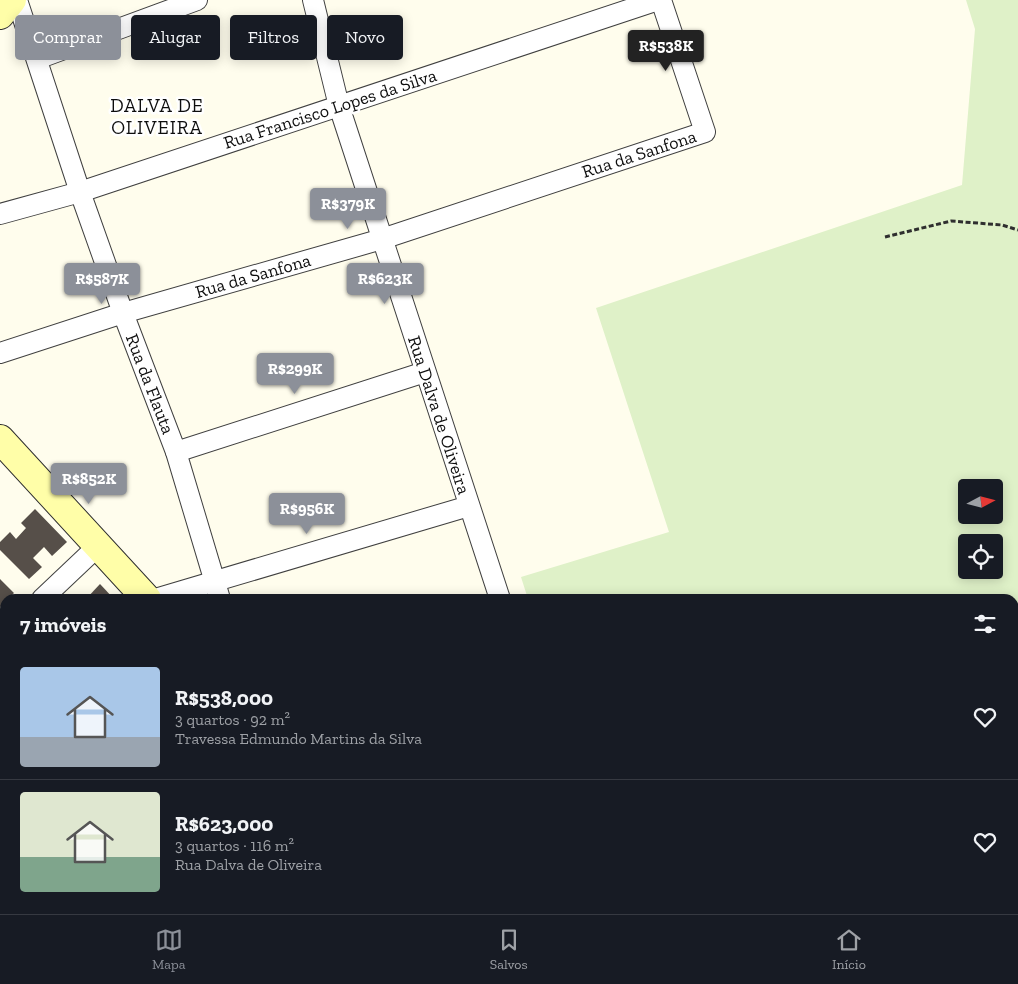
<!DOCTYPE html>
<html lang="pt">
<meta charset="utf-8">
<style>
:root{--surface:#171b24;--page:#20242c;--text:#f1f3f6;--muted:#9ea1a6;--line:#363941;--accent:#8c9099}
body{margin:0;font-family:"Zilla Slab",serif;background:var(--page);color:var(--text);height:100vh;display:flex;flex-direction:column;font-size:19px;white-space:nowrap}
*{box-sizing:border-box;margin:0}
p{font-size:16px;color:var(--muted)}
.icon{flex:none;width:28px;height:28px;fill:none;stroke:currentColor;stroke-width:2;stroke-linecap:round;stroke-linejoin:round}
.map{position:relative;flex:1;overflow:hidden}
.panel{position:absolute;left:0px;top:594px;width:1019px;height:321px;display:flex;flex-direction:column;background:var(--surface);border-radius:15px 15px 0 0;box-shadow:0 2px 12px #0003}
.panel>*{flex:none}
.banner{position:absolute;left:15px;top:15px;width:500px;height:45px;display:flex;gap:10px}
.needle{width:32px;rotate:83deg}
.tools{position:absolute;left:958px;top:479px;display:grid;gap:10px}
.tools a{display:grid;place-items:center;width:45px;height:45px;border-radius:5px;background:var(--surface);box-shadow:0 2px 12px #0003;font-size:25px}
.price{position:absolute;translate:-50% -42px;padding:0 11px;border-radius:5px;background:var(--accent);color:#fff;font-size:16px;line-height:32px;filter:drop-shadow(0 1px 2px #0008)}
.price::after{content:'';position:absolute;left:50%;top:30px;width:15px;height:11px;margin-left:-8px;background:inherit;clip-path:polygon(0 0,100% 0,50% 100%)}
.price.selected{background:#222;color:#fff}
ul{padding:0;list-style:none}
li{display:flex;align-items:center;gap:15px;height:125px;padding:0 20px}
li+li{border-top:1px solid var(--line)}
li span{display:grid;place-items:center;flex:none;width:140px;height:100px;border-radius:5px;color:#555}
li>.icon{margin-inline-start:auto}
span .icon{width:60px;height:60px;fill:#fffc;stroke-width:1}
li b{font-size:21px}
h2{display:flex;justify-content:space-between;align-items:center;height:60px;padding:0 20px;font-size:21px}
.pill{padding:0 18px;border-radius:5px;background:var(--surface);box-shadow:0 2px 12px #0003;font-size:18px;line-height:45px}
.pill.selected{background:var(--accent);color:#fff}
.menu{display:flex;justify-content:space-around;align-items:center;height:70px;border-top:1px solid var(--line);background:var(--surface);font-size:14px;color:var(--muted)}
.menu a{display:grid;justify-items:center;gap:2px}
.menu .selected{color:var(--accent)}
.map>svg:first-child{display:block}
</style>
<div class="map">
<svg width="1018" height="914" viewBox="0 0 1018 914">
<rect width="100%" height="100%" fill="#fffded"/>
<path fill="#dff1c8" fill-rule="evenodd" d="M966,0h52v914h-386l-1,-4h383v-311h-486l-7,-22 148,-45 -73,-224 366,-123 13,-156zM966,488h28v27h-28zM994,542v28h-28v-28z"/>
<g fill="#564f49">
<polygon points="35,509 67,542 52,556 44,547 33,558 42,567 29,579 0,550 0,542 10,532 16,539 26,528 21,523"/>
<polygon points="0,579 14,593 8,599 5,599 5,602 0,607"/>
<polygon points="100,584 114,599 86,599"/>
<polygon points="0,722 5,728 5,739 0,744"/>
<polygon points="5,761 5,805 0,800 0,766"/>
<polygon points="5,879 5,906 0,901 0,884"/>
<polygon points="9,910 34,910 37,913 13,914"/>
</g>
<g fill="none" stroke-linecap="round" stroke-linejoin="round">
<g stroke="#404040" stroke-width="22">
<g id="street">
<polyline points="17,0 80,192 123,313 176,452 220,599"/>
<polyline points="313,0 339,106 500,599"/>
<polyline points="37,59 197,0"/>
<polyline points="0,214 80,192 658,0"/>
<polyline points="0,353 123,313 382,239 705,132 661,0"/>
<polyline points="176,452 425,372"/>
<polyline points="42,599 98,546"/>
<polyline points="155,599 469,506"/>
<polyline points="0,638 5,633"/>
<polyline points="0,854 5,850"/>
<polyline points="601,910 602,914"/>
<polyline points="69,914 73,910"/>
<polyline points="276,914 281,910"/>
</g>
</g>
<g stroke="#2f2f2f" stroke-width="30">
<g id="secondary">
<polyline points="0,15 12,0"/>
<polyline points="0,439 147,599"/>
<polyline points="431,910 435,914"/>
</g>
</g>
<polyline stroke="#2f2f2f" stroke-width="3" stroke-dasharray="5 2.5" stroke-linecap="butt" points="885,237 951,221 1002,225 1018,230"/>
<use href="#street" stroke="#fff" stroke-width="20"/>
<use href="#secondary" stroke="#fffea8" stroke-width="28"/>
</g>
<g text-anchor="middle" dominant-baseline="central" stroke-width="5" stroke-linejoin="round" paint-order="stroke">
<g font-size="18" fill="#0d0d0d" stroke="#fff">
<text transform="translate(330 109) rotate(-18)">Rua Francisco Lopes da Silva</text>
<text transform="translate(639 154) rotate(-18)">Rua da Sanfona</text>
<text transform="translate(253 276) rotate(-16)">Rua da Sanfona</text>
<text transform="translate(150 384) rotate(69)">Rua da Flauta</text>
<text transform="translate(439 415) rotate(72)">Rua Dalva de Oliveira</text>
</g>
<g font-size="19" letter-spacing="1" fill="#0d0d0d" stroke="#fff">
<text x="157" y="105">DALVA DE<tspan x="157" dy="22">OLIVEIRA</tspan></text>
</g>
</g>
</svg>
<div class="tools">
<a><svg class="needle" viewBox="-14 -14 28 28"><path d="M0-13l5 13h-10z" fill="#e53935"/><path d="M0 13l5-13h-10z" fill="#9ea1a6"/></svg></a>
<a><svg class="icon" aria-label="locate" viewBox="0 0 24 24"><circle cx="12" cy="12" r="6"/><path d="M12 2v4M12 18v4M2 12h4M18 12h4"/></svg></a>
</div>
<b class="price selected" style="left:666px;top:72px">R$538K</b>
<b class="price" style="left:348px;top:230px">R$379K</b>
<b class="price" style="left:102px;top:305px">R$587K</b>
<b class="price" style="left:385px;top:305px">R$623K</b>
<b class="price" style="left:295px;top:395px">R$299K</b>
<b class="price" style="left:89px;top:505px">R$852K</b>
<b class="price" style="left:307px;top:535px">R$956K</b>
<div class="banner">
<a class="pill selected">Comprar</a>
<a class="pill">Alugar</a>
<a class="pill">Filtros</a>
<a class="pill">Novo</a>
</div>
<section class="panel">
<h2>7 imóveis<svg class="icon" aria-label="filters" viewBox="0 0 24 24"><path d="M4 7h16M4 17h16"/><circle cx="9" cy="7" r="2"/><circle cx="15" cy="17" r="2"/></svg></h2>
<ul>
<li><span style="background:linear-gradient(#a9c7e8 70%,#9aa5b1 0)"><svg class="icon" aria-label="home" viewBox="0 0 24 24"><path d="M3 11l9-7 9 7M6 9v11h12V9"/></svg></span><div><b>R$538,000</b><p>3 quartos · 92 m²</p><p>Travessa Edmundo Martins da Silva</p></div><svg class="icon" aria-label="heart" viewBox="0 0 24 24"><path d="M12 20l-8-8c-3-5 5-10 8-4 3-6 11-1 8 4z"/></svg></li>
<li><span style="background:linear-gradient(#dfe7d0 65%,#7fa58c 0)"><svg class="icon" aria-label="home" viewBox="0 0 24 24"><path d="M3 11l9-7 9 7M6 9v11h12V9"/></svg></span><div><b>R$623,000</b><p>3 quartos · 116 m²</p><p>Rua Dalva de Oliveira</p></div><svg class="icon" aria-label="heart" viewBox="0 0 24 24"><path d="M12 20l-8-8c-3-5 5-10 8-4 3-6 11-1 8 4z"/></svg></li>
</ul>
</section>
</div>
<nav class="menu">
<a class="selected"><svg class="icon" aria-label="map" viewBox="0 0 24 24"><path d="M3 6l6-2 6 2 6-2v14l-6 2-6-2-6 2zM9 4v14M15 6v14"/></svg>Mapa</a>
<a><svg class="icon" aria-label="saved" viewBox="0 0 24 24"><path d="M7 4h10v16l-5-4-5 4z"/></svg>Salvos</a>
<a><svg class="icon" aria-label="home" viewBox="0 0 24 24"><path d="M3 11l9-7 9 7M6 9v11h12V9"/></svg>Início</a>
</nav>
